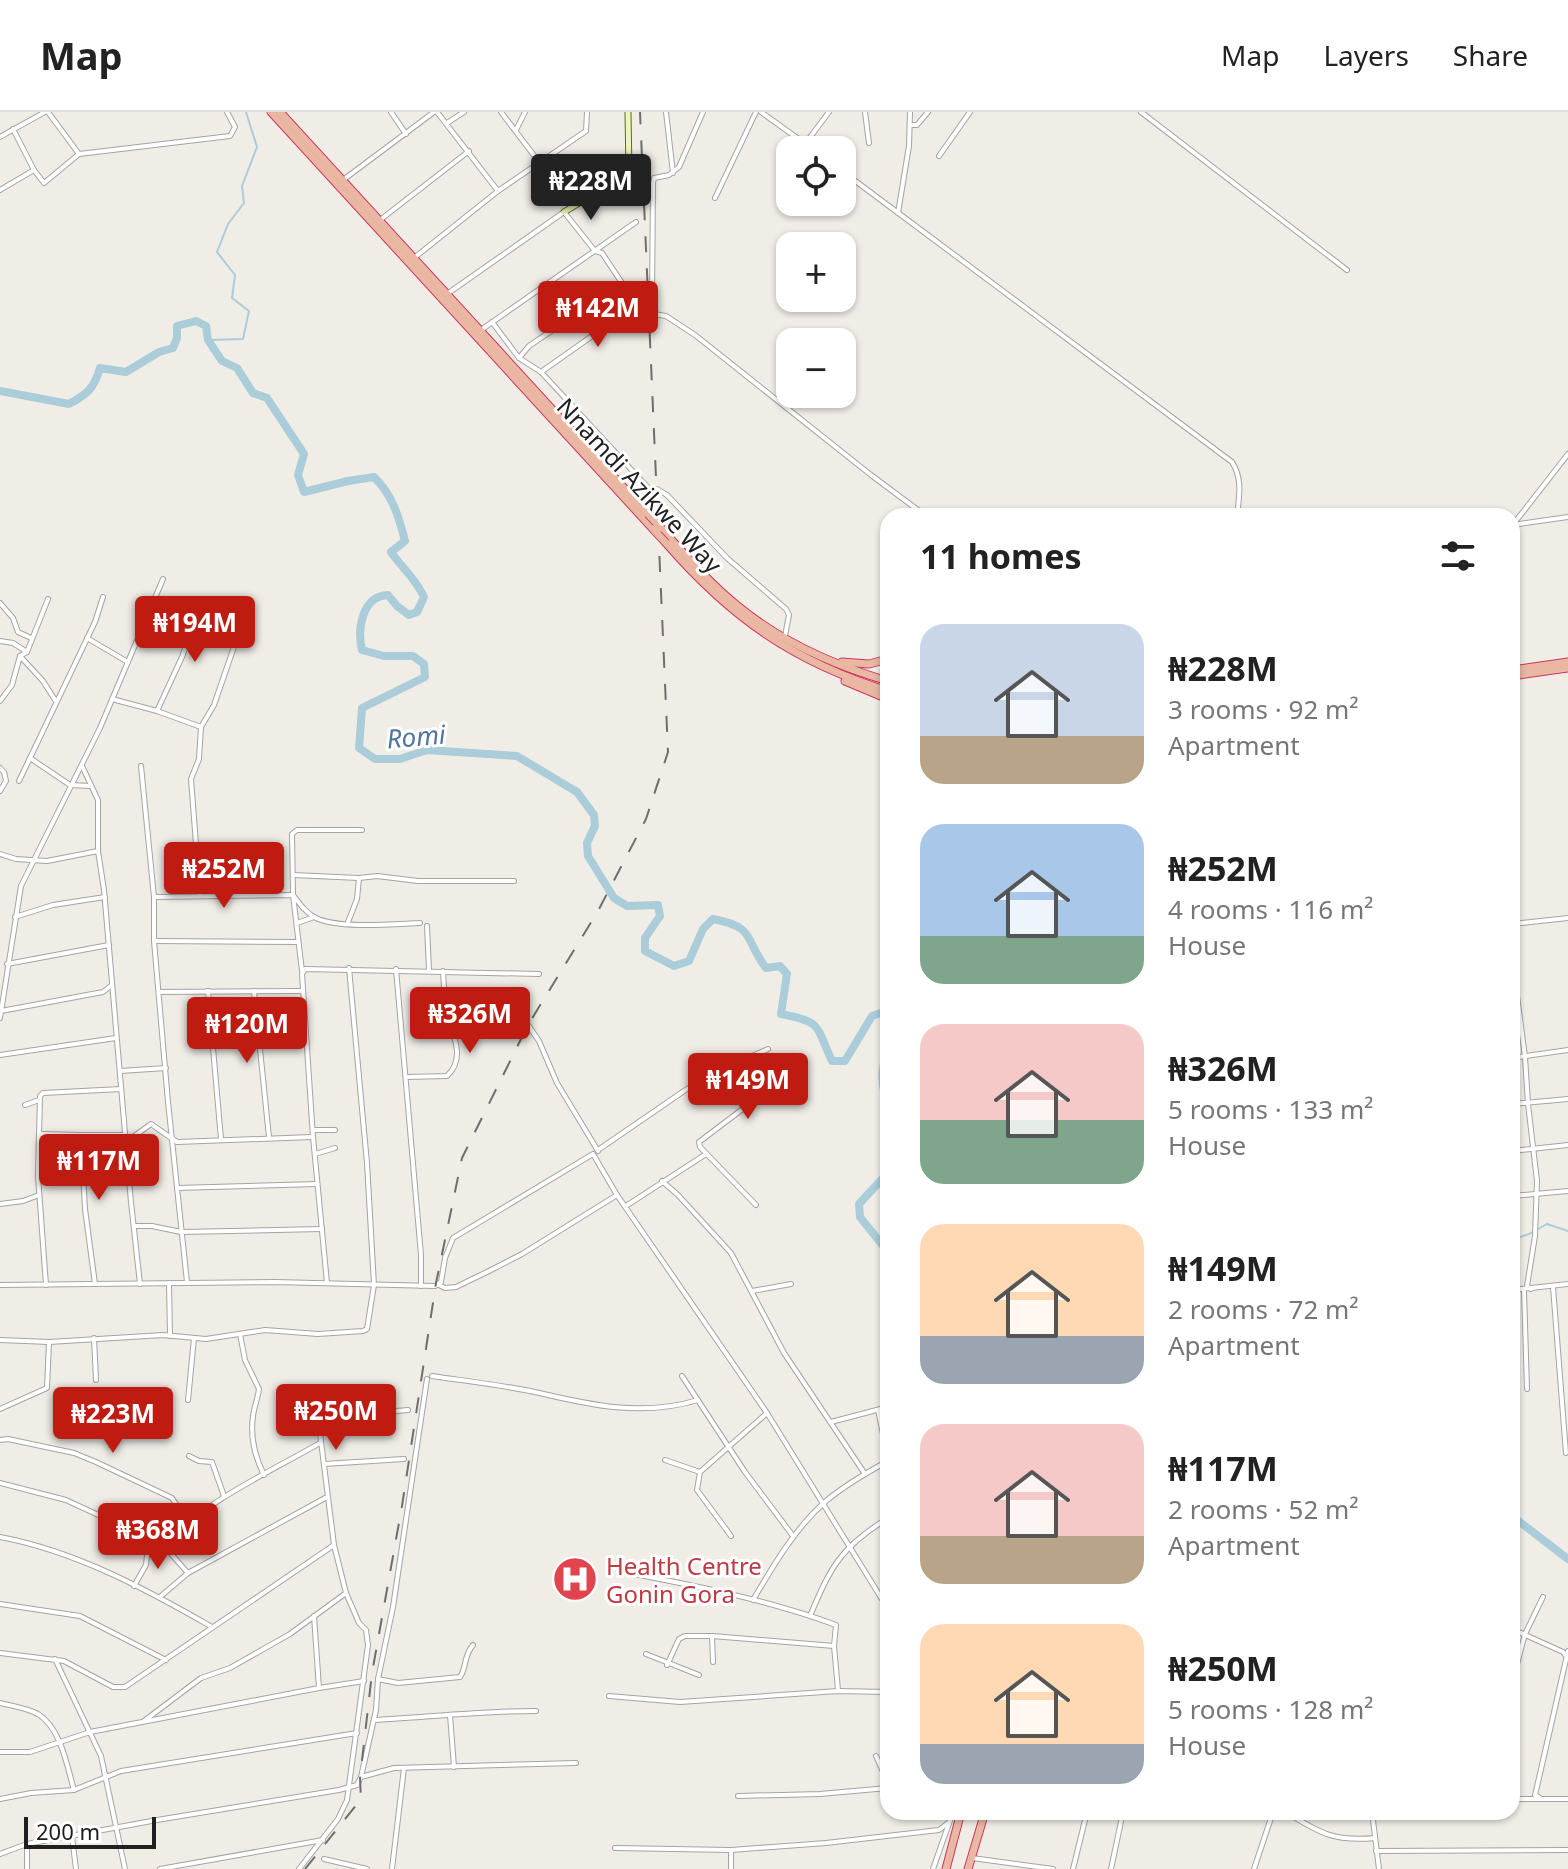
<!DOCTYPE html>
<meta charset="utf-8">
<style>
:root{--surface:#fff;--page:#f6f6f6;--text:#222;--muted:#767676;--line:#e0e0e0;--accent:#bf1b11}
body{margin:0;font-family:"Noto Sans",sans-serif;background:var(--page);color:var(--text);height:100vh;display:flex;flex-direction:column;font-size:30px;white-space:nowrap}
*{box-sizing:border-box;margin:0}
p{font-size:26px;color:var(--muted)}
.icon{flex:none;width:44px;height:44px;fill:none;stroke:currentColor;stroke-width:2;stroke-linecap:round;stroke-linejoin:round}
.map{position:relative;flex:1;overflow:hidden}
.side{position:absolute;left:880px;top:396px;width:640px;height:1312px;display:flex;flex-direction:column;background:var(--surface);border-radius:24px;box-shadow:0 2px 6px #0004}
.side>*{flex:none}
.fabs{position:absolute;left:776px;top:24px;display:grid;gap:16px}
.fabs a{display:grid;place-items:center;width:80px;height:80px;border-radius:16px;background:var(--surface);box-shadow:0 2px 6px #0004;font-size:40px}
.scale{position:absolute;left:24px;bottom:20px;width:132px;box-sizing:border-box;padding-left:8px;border:4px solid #202020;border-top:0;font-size:22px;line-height:28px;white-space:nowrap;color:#202020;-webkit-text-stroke:6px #fff;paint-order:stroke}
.price{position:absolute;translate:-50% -68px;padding:0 18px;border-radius:8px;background:var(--accent);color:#fff;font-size:26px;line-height:52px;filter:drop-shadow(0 2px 4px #0008)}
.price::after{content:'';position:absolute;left:50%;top:48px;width:24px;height:18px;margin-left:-12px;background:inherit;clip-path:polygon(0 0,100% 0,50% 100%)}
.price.active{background:#222;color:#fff}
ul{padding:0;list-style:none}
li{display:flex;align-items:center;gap:24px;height:200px;padding:0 40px}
li span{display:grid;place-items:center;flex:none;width:224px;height:160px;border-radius:24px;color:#555}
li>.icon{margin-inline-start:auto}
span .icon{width:96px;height:96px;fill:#fffc;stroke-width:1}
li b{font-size:34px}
h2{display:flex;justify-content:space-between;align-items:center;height:96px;padding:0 40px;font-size:34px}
header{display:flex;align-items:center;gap:48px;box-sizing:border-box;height:112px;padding:0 40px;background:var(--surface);border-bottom:2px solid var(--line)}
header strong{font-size:38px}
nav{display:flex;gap:44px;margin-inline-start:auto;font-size:28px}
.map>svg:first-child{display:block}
</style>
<header>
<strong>Map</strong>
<nav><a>Map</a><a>Layers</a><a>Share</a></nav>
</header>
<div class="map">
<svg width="1568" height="1757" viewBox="0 0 1568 1757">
<rect width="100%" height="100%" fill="#f0ede7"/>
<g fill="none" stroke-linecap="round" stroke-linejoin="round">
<g stroke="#abccd9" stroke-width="2">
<polyline points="208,228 243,227 249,199 232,186 235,163 217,140 228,112 244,91 242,74 257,35 246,0"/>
<polyline points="1512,1128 1529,1122 1547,1112 1568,1119"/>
</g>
<g stroke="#abccd9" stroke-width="8">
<path d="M0,279l69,13c19,-10 25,-16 31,-36l26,4 33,-20 14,-4 4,-10v-12l19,-5 10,5 2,14 14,21 15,7 16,25 14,5 37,56 -6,21 6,17 44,-11 26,-4c18,17 25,40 31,64l-14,11c11,16 25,27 33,45l-7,15 -8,3 -12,-9 -9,-11c-26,1 -31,34 -26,55l22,6h29l11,8 1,13 -63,31 -3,40 16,11h25l27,-9 90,6 60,36 17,23 1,11 -8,17 1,13 26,42 13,8 31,-1 2,11 -15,22v13l29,15 15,-5 14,-32 10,-10c43,8 31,20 53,49l14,-2 7,8 -6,40c42,8 34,11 51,47h13l27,-45 11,-4 5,32"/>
<path d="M888,938c-7,19 -8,33 0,52"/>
<polyline points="888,1034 884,1046 884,1065 859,1092 860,1105 888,1140"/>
<polyline points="1512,1404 1568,1447"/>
</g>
<g stroke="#a4a4a4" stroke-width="6">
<g id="minor">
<polyline points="48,0 79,42 230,24 235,15 227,0"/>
<polyline points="391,0 406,22"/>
<polyline points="437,0 498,79"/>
<polyline points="501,0 539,50"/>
<polyline points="666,0 673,61"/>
<polyline points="761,0 814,38"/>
<polyline points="865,0 869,31"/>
<polyline points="1141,0 1347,158"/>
<polyline points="447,11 464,0"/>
<polyline points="910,13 917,13 928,0"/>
<polyline points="13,17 34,58"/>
<polyline points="516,18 525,0"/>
<polyline points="0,25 45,0"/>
<polyline points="805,32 829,0"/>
<polyline points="939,44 970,0"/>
<path d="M842,59l390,291c11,17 7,35 5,54"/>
<polyline points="628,63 639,65"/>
<polyline points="343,68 434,0"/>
<polyline points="0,78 34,58 44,71 79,42"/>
<polyline points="715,86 756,0"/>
<polyline points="898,101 909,34 910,0"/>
<polyline points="380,108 469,39"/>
<polyline points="414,146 498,79 586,19 587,0"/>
<polyline points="447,182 564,100 595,139 602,141 622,171 529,234 519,246"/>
<polyline points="492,210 519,246 541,260 652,380 657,377 667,383 727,446 786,497 789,503 785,524"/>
<polyline points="481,218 636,110"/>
<polyline points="541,260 639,191"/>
<polyline points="1512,413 1568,405"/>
<polyline points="0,491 13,506 18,520 31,526"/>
<polyline points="153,492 198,498 201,492 228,496 245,503 214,593 201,615 199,647 191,667 200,784"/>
<polyline points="87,526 126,549"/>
<polyline points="0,529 13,531 27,540"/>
<polyline points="20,544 43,569 55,588"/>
<polyline points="112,587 157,599 201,615"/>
<polyline points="0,589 12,573 20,544 27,540 48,487"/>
<polyline points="157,599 182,545 199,498"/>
<polyline points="30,646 70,673 91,674"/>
<polyline points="82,654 98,688 98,739"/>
<polyline points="141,654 154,785 154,829 168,990 187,1170"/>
<polyline points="0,656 4,660 6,669 0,679"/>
<polyline points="19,669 95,510 103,485"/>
<polyline points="0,742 16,747 47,749 98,739 104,778 131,1090 140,1172"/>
<polyline points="293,763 359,766 377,764 418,769 514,769"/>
<path d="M154,785l139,-2c7,9 13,18 23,23 23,11 78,6 104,5"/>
<polyline points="15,805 53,793 105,785"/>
<polyline points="348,810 357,787 359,766"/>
<polyline points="297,811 314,805"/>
<polyline points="1512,812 1568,806"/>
<polyline points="427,814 429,858"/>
<polyline points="154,829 298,830"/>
<polyline points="1512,845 1525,945 1528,992 1537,1069 1535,1124 1527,1174 1531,1177"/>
<polyline points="7,852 109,833"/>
<polyline points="396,857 421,1143 421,1174"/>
<polyline points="302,859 293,783 292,722 297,718 362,718"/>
<polyline points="208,879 221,1027"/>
<polyline points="254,879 269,1025"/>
<polyline points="160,880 303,879"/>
<polyline points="1,899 103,880 112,873"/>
<polyline points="448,904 509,907 528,913 539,929 557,971 598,1039"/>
<polyline points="0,906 21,774 100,616 163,467"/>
<polyline points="0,943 116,926"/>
<polyline points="1512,946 1568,938"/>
<polyline points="120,959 166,956"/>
<path d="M406,965l41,-1c19,-17 6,-41 1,-60 -4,-15 -4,-31 -5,-45"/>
<polyline points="1512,992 1568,987"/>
<polyline points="25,993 39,988"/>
<polyline points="313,1018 335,1018"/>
<polyline points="40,1022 81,1023"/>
<polyline points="126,1030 151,1012 177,1030 312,1025"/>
<polyline points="598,1038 684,979 710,963 768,937"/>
<polyline points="1512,1039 1568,1033"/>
<polyline points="315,1042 335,1036"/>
<polyline points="662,1069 678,1083 731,1141 784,1241 865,1362"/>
<polyline points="177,1076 317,1072"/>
<polyline points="1512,1084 1568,1079"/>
<polyline points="0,1092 23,1089 39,1083"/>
<polyline points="756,1093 700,1035 699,1030 748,993 775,978"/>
<polyline points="626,1094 706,1042"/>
<polyline points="134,1114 152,1114 181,1120 322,1117"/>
<polyline points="169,1171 170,1224"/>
<polyline points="327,1171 313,1025 302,862 305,857 539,862"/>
<polyline points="95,1172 85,1097 81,1023 125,1023"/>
<polyline points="46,1173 38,1064 40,984 43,981 121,977"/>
<polyline points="439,1173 445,1176 456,1175 489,1159 522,1142 617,1083"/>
<polyline points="1553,1175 1566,1341"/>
<polyline points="1512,1178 1568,1172"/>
<polyline points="752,1179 791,1172"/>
<polyline points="1524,1179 1527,1277"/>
<path d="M240,1222l5,26 14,29c-1,9 -5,18 -6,27 -3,21 2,41 11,59"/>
<polyline points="94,1226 96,1268"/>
<polyline points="0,1228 49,1230 163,1223 206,1227 265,1218 318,1222 363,1219 367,1217 374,1173 367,1051 349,856"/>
<path d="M432,1264c34,5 69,9 103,16 55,13 107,25 163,8"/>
<polyline points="682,1264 745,1360 793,1424"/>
<polyline points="188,1288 194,1226"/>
<polyline points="0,1297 47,1276 49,1230"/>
<polyline points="878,1298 888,1346"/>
<polyline points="316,1306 408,1298"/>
<polyline points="831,1310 888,1295"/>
<polyline points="0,1328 8,1327 74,1341 96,1350 172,1386 187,1409"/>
<polyline points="189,1344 199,1349 212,1350 224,1384"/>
<polyline points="665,1348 700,1360"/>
<polyline points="324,1352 404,1347"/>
<polyline points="0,1371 66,1388 163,1433 188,1461"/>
<polyline points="731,1424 697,1378 700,1360 767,1301"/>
<path d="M0,1425c75,14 146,52 212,90"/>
<path d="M163,1433c44,-45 103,-71 157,-102"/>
<path d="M634,1462c68,13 137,27 202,51l-2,21 4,44"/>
<polyline points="134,1474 146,1453 148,1434 152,1428"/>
<polyline points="160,1485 188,1461 327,1385"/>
<path d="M753,1488c20,-34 42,-72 73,-99 19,-16 40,-28 62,-40"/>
<polyline points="0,1492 80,1504 166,1548"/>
<polyline points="314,1504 319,1576"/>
<path d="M810,1504c21,-50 31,-69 78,-98"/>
<polyline points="1512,1517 1563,1540 1568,1546"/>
<polyline points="712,1524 713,1550"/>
<polyline points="0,1541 64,1549 113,1575 125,1575 334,1433"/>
<polyline points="646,1542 699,1563"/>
<polyline points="55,1547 101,1644 125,1757"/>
<polyline points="667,1553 679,1527 685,1524 712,1524 834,1534"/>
<path d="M378,1567l20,4 62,-6c7,-10 3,-20 13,-32"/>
<polyline points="1512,1571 1525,1522 1543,1485"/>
<polyline points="609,1584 680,1590 838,1579 888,1580"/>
<path d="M0,1591c12,3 27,5 38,11 23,14 29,52 36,76"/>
<polyline points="450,1603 454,1655"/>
<path d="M375,1608c54,-3 107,-9 161,-9"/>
<polyline points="144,1609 201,1566 230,1556 290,1522 346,1481"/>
<polyline points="0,1640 30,1640 90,1620 319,1576 364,1569"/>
<polyline points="876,1644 885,1664 886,1677"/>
<polyline points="361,1665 376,1598 378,1567 393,1495 427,1267"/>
<polyline points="738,1684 820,1682 888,1676"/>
<polyline points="1540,1686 1535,1683 1536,1679 1568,1539"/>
<polyline points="0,1687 31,1681 74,1678 121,1659 357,1621"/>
<polyline points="1512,1687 1568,1687"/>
<path d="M1286,1700c33,21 49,30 89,26"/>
<polyline points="1372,1700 1379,1757"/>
<polyline points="72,1725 76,1757"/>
<polyline points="615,1736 731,1738 826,1731 939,1718 948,1711"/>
<polyline points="1376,1739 1568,1738"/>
<polyline points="0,1742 27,1732 157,1708 339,1678 357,1673 361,1665 394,1656 576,1651"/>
<polyline points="972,1746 1053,1757"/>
<polyline points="324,1747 367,1757"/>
<polyline points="27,1757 27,1732"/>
<polyline points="160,1757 323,1728"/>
<polyline points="299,1757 338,1707 347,1688 368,1533 366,1518 359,1511 346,1481 334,1433 315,1281"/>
<polyline points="392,1757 404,1656"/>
<polyline points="731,1757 731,1738"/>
<polyline points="933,1757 952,1703"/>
<polyline points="1073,1757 1087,1700"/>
<polyline points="1111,1757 1123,1700"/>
<polyline points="1254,1757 1273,1700"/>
</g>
</g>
<g stroke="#a4a4a4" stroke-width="6">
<g id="tertiary">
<polyline points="703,0 679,55 669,63 654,66 653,71 652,191 654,202 666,204 695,223 871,363 926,404"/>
<polyline points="1512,414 1568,342"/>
<polyline points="0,1173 275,1170 435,1174 441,1170 445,1146 453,1126 593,1042 617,1083 767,1301 888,1497"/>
<polyline points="948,1700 957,1707"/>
</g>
</g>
<g stroke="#5f6f0e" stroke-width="7">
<polyline id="secondary" points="564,100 629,61 628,0"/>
</g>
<g stroke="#cd3560" stroke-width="9">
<g id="trunk">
<polyline points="271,0 653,417"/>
<polyline points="280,0 648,402"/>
<path d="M661,416c25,28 49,56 78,79 43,35 97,59 149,74"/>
<path d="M666,431c65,75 128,119 222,148"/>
<polyline points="842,550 869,552 888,547"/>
<polyline points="1512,558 1568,550"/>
<polyline points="1512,564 1568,556"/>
<polyline points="845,569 888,587"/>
<polyline points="946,1757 961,1700"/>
<polyline points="968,1757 985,1700"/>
</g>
</g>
<use href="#minor" stroke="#fff" stroke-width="4"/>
<use href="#tertiary" stroke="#fff" stroke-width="4"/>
<use href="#secondary" stroke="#eff5c0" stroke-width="5"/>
<use href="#trunk" stroke="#eab7a3" stroke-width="7"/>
<polyline stroke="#6e6e6e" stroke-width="2" stroke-dasharray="16 16" stroke-linecap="butt" points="305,1757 361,1687 360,1666 372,1561 402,1394 436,1171 462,1046 528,913 598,799 646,707 668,640 640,0"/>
<g stroke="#cd3560" stroke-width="9" stroke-linecap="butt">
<g id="trunk-bridge">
<polyline points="648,402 661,416"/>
<polyline points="653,417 666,431"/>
</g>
</g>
<use href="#trunk-bridge" stroke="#eab7a3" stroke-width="7"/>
</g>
<defs>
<g id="hospital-disc" transform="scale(2.3)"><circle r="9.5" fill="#e0444e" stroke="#fff"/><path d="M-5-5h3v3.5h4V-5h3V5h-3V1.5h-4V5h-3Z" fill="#fff"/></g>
</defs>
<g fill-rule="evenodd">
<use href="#hospital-disc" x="575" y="1467"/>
</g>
<g text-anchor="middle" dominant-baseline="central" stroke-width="6" stroke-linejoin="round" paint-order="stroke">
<g font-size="24" fill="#202020" stroke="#fff">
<text transform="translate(640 373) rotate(47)">Nnamdi Azikwe Way</text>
</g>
<g font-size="24" fill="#be3a42" stroke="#fff" text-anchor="start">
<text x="606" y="1453">Health Centre<tspan x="606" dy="28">Gonin Gora</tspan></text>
</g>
<g font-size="26" font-style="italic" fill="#5074a0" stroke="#fff">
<text transform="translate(416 624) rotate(-5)">Romi</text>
</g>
</g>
</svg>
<div class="fabs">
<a><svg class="icon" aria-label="locate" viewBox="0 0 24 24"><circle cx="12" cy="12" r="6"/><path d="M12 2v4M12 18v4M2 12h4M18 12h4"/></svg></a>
<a>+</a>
<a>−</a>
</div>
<div class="scale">200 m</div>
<b class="price active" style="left:591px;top:110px">₦228M</b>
<b class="price" style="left:598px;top:237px">₦142M</b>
<b class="price" style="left:195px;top:552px">₦194M</b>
<b class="price" style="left:224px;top:798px">₦252M</b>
<b class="price" style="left:470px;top:943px">₦326M</b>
<b class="price" style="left:247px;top:953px">₦120M</b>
<b class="price" style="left:748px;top:1009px">₦149M</b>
<b class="price" style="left:99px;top:1090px">₦117M</b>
<b class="price" style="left:336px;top:1340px">₦250M</b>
<b class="price" style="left:113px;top:1343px">₦223M</b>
<b class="price" style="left:158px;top:1459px">₦368M</b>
<section class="side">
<h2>11 homes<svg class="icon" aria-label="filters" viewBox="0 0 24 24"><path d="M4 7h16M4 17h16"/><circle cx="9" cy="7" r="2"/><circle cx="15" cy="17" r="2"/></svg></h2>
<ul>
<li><span style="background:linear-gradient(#c9d6e8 70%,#b9a48a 0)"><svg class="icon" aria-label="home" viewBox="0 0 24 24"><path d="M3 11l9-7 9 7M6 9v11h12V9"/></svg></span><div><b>₦228M</b><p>3 rooms · 92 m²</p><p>Apartment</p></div></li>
<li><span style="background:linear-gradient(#a9c7e8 70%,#7fa58c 0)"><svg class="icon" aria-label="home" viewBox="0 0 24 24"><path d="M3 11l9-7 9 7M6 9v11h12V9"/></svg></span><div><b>₦252M</b><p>4 rooms · 116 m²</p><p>House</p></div></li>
<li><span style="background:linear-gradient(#f6c9c9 60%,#7fa58c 0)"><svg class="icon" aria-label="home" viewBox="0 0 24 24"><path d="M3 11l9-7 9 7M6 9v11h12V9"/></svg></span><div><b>₦326M</b><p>5 rooms · 133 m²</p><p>House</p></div></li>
<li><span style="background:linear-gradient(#ffd9b3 70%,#9aa5b1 0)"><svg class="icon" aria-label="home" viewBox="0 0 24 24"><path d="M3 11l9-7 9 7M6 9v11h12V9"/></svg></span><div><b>₦149M</b><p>2 rooms · 72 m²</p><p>Apartment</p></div></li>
<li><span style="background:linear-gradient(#f6c9c9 70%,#b9a48a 0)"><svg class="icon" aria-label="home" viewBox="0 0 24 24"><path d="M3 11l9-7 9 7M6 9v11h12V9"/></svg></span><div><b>₦117M</b><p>2 rooms · 52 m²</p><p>Apartment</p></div></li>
<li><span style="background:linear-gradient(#ffd9b3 75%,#9aa5b1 0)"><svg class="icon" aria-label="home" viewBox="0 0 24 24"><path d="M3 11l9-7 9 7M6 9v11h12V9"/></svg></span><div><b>₦250M</b><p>5 rooms · 128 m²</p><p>House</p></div></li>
</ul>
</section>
</div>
